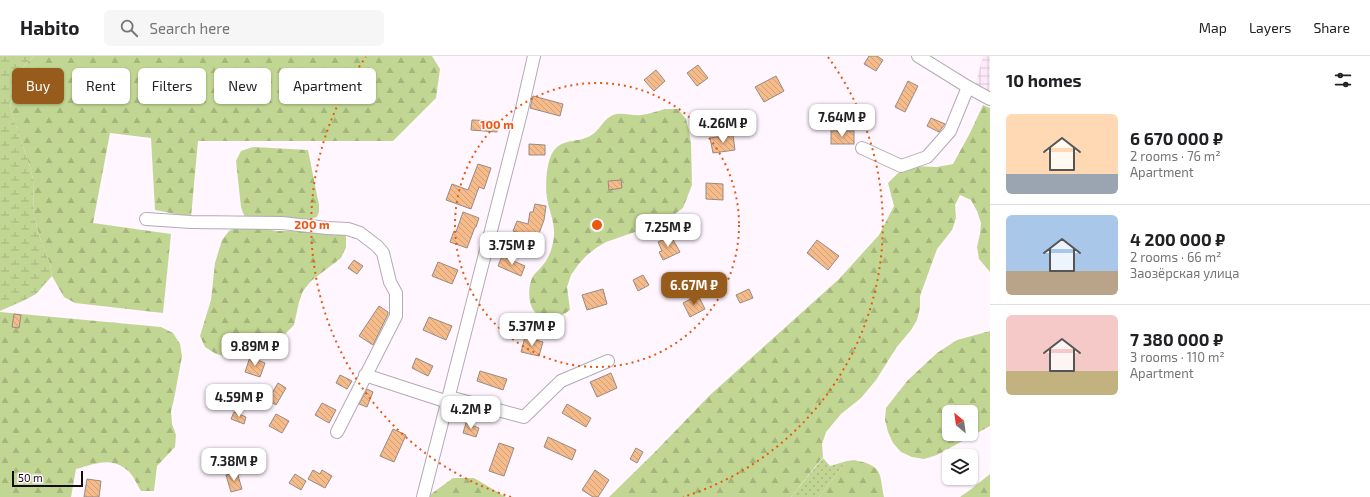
<!DOCTYPE html>
<meta charset="utf-8">
<style>
:root{--surface:#fff;--page:#f6f6f6;--text:#202124;--muted:#757577;--line:#e0e0e0;--accent:#975c1c}
body{margin:0;font-family:"Exo 2",sans-serif;background:var(--page);color:var(--text);height:100vh;display:flex;flex-direction:column;font-size:15px;white-space:nowrap}
*{box-sizing:border-box;margin:0}
p{font-size:13px;color:var(--muted)}
.icon{flex:none;width:22px;height:22px;fill:none;stroke:currentColor;stroke-width:2;stroke-linecap:round;stroke-linejoin:round}
.map{position:relative;flex:1;overflow:hidden}
.drawer{display:flex;flex-direction:column;background:var(--surface);width:380px}
.drawer>*{flex:none}
.banner{position:absolute;left:12px;top:12px;width:380px;height:36px;display:flex;gap:8px}
.needle{width:26px;rotate:331deg}
.fabs{position:absolute;left:942px;top:349px;display:grid;gap:8px}
.fabs a{display:grid;place-items:center;width:36px;height:36px;border-radius:6px;background:var(--surface);box-shadow:0 1px 3px #0004;font-size:20px}
.scale{position:absolute;left:12px;bottom:10px;width:71px;box-sizing:border-box;padding-left:4px;border:2px solid #100c10;border-top:0;font-size:11px;line-height:14px;white-space:nowrap;color:#100c10;-webkit-text-stroke:3px #fff6ff;paint-order:stroke}
.price{position:absolute;translate:-50% -34px;padding:0 9px;border-radius:8px;background:#fff;color:#222;font-size:13px;line-height:26px;filter:drop-shadow(0 1px 2px #0008)}
.price::after{content:'';position:absolute;left:50%;top:24px;width:12px;height:9px;margin-left:-6px;background:inherit;clip-path:polygon(0 0,100% 0,50% 100%)}
.price.on{background:var(--accent);color:#fff}
ul{padding:0;list-style:none}
li{display:flex;align-items:center;gap:12px;height:100px;padding:0 16px}
li+li{border-top:1px solid var(--line)}
li span{display:grid;place-items:center;flex:none;width:112px;height:80px;border-radius:6px;color:#555}
li>.icon{margin-inline-start:auto}
span .icon{width:48px;height:48px;fill:#fffc;stroke-width:1}
li b{font-size:17px}
h2{display:flex;justify-content:space-between;align-items:center;height:48px;padding:0 16px;font-size:17px}
.chip{padding:0 14px;border-radius:6px;background:var(--surface);box-shadow:0 1px 3px #0004;font-size:14px;line-height:36px}
.chip.on{background:var(--accent);color:#fff}
header{display:flex;align-items:center;gap:24px;box-sizing:border-box;height:56px;padding:0 20px;background:var(--surface);border-bottom:1px solid var(--line)}
header strong{font-size:19px}
nav{display:flex;gap:22px;margin-inline-start:auto;font-size:14px}
.search{width:280px;height:36px;background:var(--page);display:flex;align-items:center;gap:10px;box-sizing:border-box;padding:0 14px;border-radius:6px;color:var(--muted);font-size:15px}
main{display:flex;flex:1;min-height:0}
.map>svg:first-child{display:block}
</style>
<header>
<strong>Habito</strong>
<div class="search"><svg class="icon" aria-label="search" viewBox="0 0 24 24"><circle cx="10" cy="10" r="6"/><path d="M15 15l6 6"/></svg>Search here</div>
<nav><a>Map</a><a>Layers</a><a>Share</a></nav>
</header>
<main>
<div class="map">
<svg width="990" height="441" viewBox="0 0 990 441">
<defs>
<pattern id="industrial-grid" width="8" height="8" patternUnits="userSpaceOnUse"><rect width="8" height="8" fill="#fceafb"/><path d="M0 4h8M4 0v8" fill="none" stroke="#d7c8d6"/></pattern>
<pattern id="grass-dots" width="8" height="8" patternUnits="userSpaceOnUse"><rect width="8" height="8" fill="#c1d692"/><path d="M2 2h.1M6 6h.1" fill="none" stroke="#a5b67d" stroke-width="1.8" stroke-linecap="round"/></pattern>
<pattern id="forest-firs" width="22" height="20" patternUnits="userSpaceOnUse"><rect width="22" height="20" fill="#c1d692"/><path d="M5 1l3.5 6h-7zM16 11l3.5 6h-7z" fill="#a5b67d"/></pattern>
<pattern id="wetland-marsh" width="20" height="14" patternUnits="userSpaceOnUse"><rect width="20" height="14" fill="#c1d692"/><path d="M1 5h8M5 5V1M11 12h8M15 12V8" fill="none" stroke="#a5b67d"/></pattern>
<pattern id="building-back-hatch" width="6" height="6" patternUnits="userSpaceOnUse"><rect width="6" height="6" fill="#f6bb8a"/><path d="M-1 5l2 2M0 0l6 6M5-1l2 2" fill="none" stroke="#d2a076"/></pattern>
</defs>
<rect width="100%" height="100%" fill="#fff6ff"/>
<polygon fill="url(#industrial-grid)" points="983,0 990,0 990,38 975,30"/>
<polygon fill="url(#grass-dots)" points="823,402 830,410 847,405 819,441 791,441"/>
<g fill="url(#forest-firs)" fill-rule="evenodd">
<polygon points="34,0 432,0 440,13 436,42 393,85 198,85 191,161 155,154 151,82 110,77 93,167 171,178 163,257 75,247 64,241 52,220 50,208 41,185 34,161 33,123 30,111 10,52 15,30 24,10"/>
<polygon points="983,49 990,52 990,216 979,203 977,191 980,178 981,167 977,155 971,144 960,139 955,149 956,162 952,174 937,193 920,240 920,252 917,264 911,274 896,292 876,324 861,342 841,358 826,376 822,388 823,401 791,441 609,441 654,397 710,339 839,223 879,179 894,150 888,127 897,118 911,110 937,111 953,108 970,77"/>
<path d="M665,53h13l8,10 3,12 2,12 1,42 -9,23 -19,14 -58,20 -10,6 -10,8 -8,9 -7,10 -4,12 3,23c-10,7 -18,12 -30,6 -12,-6 -13,-26 -8,-38 3,-6 12,-12 15,-19 4,-6 6,-15 7,-23 1,-14 -5,-25 -7,-38 -2,-13 -1,-41 9,-50 9,-9 24,-6 34,-12 11,-6 14,-20 27,-22 8,-1 17,2 24,1 8,-1 16,-4 24,-6z"/>
<polygon points="253,91 308,94 319,149 319,156 317,161 305,164 246,162 243,157 241,151 236,105 241,95"/>
<polygon points="240,170 253,170 276,175 326,175 346,179 346,191 341,202 311,225 303,235 299,246 294,269 285,278 252,296 241,301 228,301 216,298 205,291 200,280 211,244 215,207 222,184 229,175"/>
<path d="M0,256l161,15 12,6 7,11 2,12 -8,43 -3,12 1,13 4,11 -1,12 -18,19 -3,25h-13c-4,-6 -8,-17 -14,-21 -16,-14 -33,-6 -51,-1l-5,28h-71z"/>
<path d="M990,275v95l-53,29 -13,4 -12,-2 -11,-5 -8,-9 -5,-11 -3,-12 1,-12 7,-9 15,-19 29,-27 20,-13zM949,356h22v22h-22z"/>
<path d="M854,404c30,6 25,13 30,37h-65l28,-36z"/>
<polygon points="990,418 990,441 960,441 970,434"/>
<polygon points="453,422 474,422 506,441 427,441"/>
</g>
<polygon fill="url(#wetland-marsh)" points="0,0 34,0 24,10 15,30 10,52 30,111 33,123 34,161 41,185 50,208 52,220 36,238 25,244 0,255"/>
<g fill="url(#building-back-hatch)" stroke="#978b82">
<polygon points="869,0 877,0 883,4 876,15 864,8"/>
<polygon points="698,9 708,22 697,30 687,17"/>
<polygon points="656,14 665,25 654,35 644,24"/>
<polygon points="776,20 784,35 764,46 755,31"/>
<polygon points="908,25 918,30 905,56 895,51"/>
<polygon points="533,40 563,48 560,60 530,52"/>
<polygon points="707,55 710,62 714,64 716,69 704,73 699,59"/>
<polygon points="931,62 945,68 939,76 927,70"/>
<polygon points="472,64 498,65 497,76 471,74"/>
<rect x="831" y="75" width="23" height="13"/>
<polygon points="733,79 735,94 713,97 710,82"/>
<polygon points="529,88 545,89 545,99 529,99"/>
<polygon points="478,108 491,112 484,133 479,131 471,153 446,144 452,128 468,134"/>
<polygon points="621,124 622,132 609,134 608,125"/>
<polygon points="706,127 723,128 723,144 706,143"/>
<polygon points="535,148 546,150 544,164 537,183 513,175 517,165 528,168 530,156 533,156"/>
<polygon points="463,156 479,162 476,171 475,171 467,192 450,186 454,175 456,176"/>
<polygon points="671,180 680,196 663,204 659,196 662,195 658,186"/>
<polygon points="817,184 839,200 828,214 807,197"/>
<polygon points="502,200 525,210 521,220 498,210"/>
<polygon points="354,204 363,210 357,218 348,212"/>
<polygon points="438,206 458,214 452,228 432,220"/>
<polygon points="643,219 649,229 638,235 633,224"/>
<polygon points="603,233 607,248 587,254 582,239"/>
<polygon points="749,233 753,242 740,247 736,239"/>
<polygon points="698,239 705,253 690,261 683,247"/>
<polygon points="379,250 388,256 388,258 373,289 359,280"/>
<polygon points="14,258 21,259 19,272 12,271"/>
<polygon points="429,261 452,270 446,284 423,274"/>
<polygon points="525,281 543,286 539,300 521,296"/>
<polygon points="250,301 265,307 260,321 245,316"/>
<polygon points="416,302 433,310 428,320 412,312"/>
<polygon points="480,315 507,323 503,334 477,325"/>
<polygon points="611,317 617,332 597,341 590,326"/>
<polygon points="340,319 352,325 347,333 336,327"/>
<polygon points="278,327 286,332 276,349 268,344"/>
<polygon points="367,333 373,336 367,351 359,348"/>
<polygon points="322,347 336,354 329,367 315,359"/>
<polygon points="567,348 591,362 586,371 562,357"/>
<polygon points="234,356 246,361 244,368 231,363"/>
<polygon points="276,358 289,365 282,377 269,370"/>
<polygon points="466,367 479,372 476,381 463,377"/>
<polygon points="393,373 406,379 394,406 380,400"/>
<polygon points="548,381 576,394 572,404 544,391"/>
<polygon points="499,387 514,392 504,420 489,415"/>
<polygon points="636,392 643,396 637,407 630,403"/>
<polygon points="313,414 320,418 322,414 332,420 325,432 308,423"/>
<polygon points="595,414 609,424 598,441 593,441 582,434"/>
<polygon points="237,416 242,433 231,436 226,419"/>
<polygon points="295,418 306,425 301,434 289,427"/>
<polygon points="87,423 101,425 99,441 84,441"/>
</g>
<g fill="none" stroke-linecap="round" stroke-linejoin="round">
<g stroke="#b4aab4" stroke-width="14">
<g id="minor">
<polyline points="918,0 968,31 990,43"/>
<polyline points="862,92 901,110 927,101 950,75 968,31"/>
<polyline points="146,163 191,166 282,167 327,172 348,173 360,177 377,190 383,197 390,226 396,237 396,260 337,376"/>
<polyline points="365,319 448,346"/>
<polyline points="449,341 524,361 561,325 608,305"/>
<polyline points="423,441 521,57 534,0"/>
</g>
</g>
<use href="#minor" stroke="#fff" stroke-width="12"/>
</g>
<g fill="none" stroke="#e8590c" stroke-width="2" stroke-dasharray="2 4">
<circle cx="597" cy="169" r="142"/>
<path d="M511 441A285 285 0 0 1 366 1M828 1A285 285 0 0 1 683 441"/>
</g>
<circle cx="597" cy="169" r="6" fill="#e8590c" stroke="#fff6ff" stroke-width="2"/>
<g font-size="12" text-anchor="middle" font-weight="bold" fill="#e8590c" stroke="#fff6ff" stroke-width="3" stroke-linejoin="round" paint-order="stroke">
<text x="497" y="73">100 m</text>
<text x="312" y="173">200 m</text>
</g>
</svg>
<div class="fabs">
<a><svg class="needle" viewBox="-14 -14 28 28"><path d="M0-13l5 13h-10z" fill="#e53935"/><path d="M0 13l5-13h-10z" fill="#757577"/></svg></a>
<a><svg class="icon" aria-label="layers" viewBox="0 0 24 24"><path d="M12 4l9 5-9 5-9-5zM3 14l9 5 9-5"/></svg></a>
</div>
<div class="scale">50 m</div>
<b class="price" style="left:842px;top:82px">7.64M ₽</b>
<b class="price" style="left:723px;top:88px">4.26M ₽</b>
<b class="price" style="left:668px;top:192px">7.25M ₽</b>
<b class="price" style="left:512px;top:210px">3.75M ₽</b>
<b class="price on" style="left:694px;top:250px">6.67M ₽</b>
<b class="price" style="left:532px;top:291px">5.37M ₽</b>
<b class="price" style="left:255px;top:311px">9.89M ₽</b>
<b class="price" style="left:239px;top:362px">4.59M ₽</b>
<b class="price" style="left:471px;top:374px">4.2M ₽</b>
<b class="price" style="left:234px;top:426px">7.38M ₽</b>
<div class="banner">
<a class="chip on">Buy</a>
<a class="chip">Rent</a>
<a class="chip">Filters</a>
<a class="chip">New</a>
<a class="chip">Apartment</a>
</div>
</div>
<section class="drawer">
<h2>10 homes<svg class="icon" aria-label="filters" viewBox="0 0 24 24"><path d="M4 7h16M4 17h16"/><circle cx="9" cy="7" r="2"/><circle cx="15" cy="17" r="2"/></svg></h2>
<ul>
<li><span style="background:linear-gradient(#ffd9b3 75%,#9aa5b1 0)"><svg class="icon" aria-label="home" viewBox="0 0 24 24"><path d="M3 11l9-7 9 7M6 9v11h12V9"/></svg></span><div><b>6 670 000 ₽</b><p>2 rooms · 76 m²</p><p>Apartment</p></div></li>
<li><span style="background:linear-gradient(#a9c7e8 70%,#b9a48a 0)"><svg class="icon" aria-label="home" viewBox="0 0 24 24"><path d="M3 11l9-7 9 7M6 9v11h12V9"/></svg></span><div><b>4 200 000 ₽</b><p>2 rooms · 66 m²</p><p>Заозёрская улица</p></div></li>
<li><span style="background:linear-gradient(#f6c9c9 70%,#c2b280 0)"><svg class="icon" aria-label="home" viewBox="0 0 24 24"><path d="M3 11l9-7 9 7M6 9v11h12V9"/></svg></span><div><b>7 380 000 ₽</b><p>3 rooms · 110 m²</p><p>Apartment</p></div></li>
</ul>
</section>
</main>
